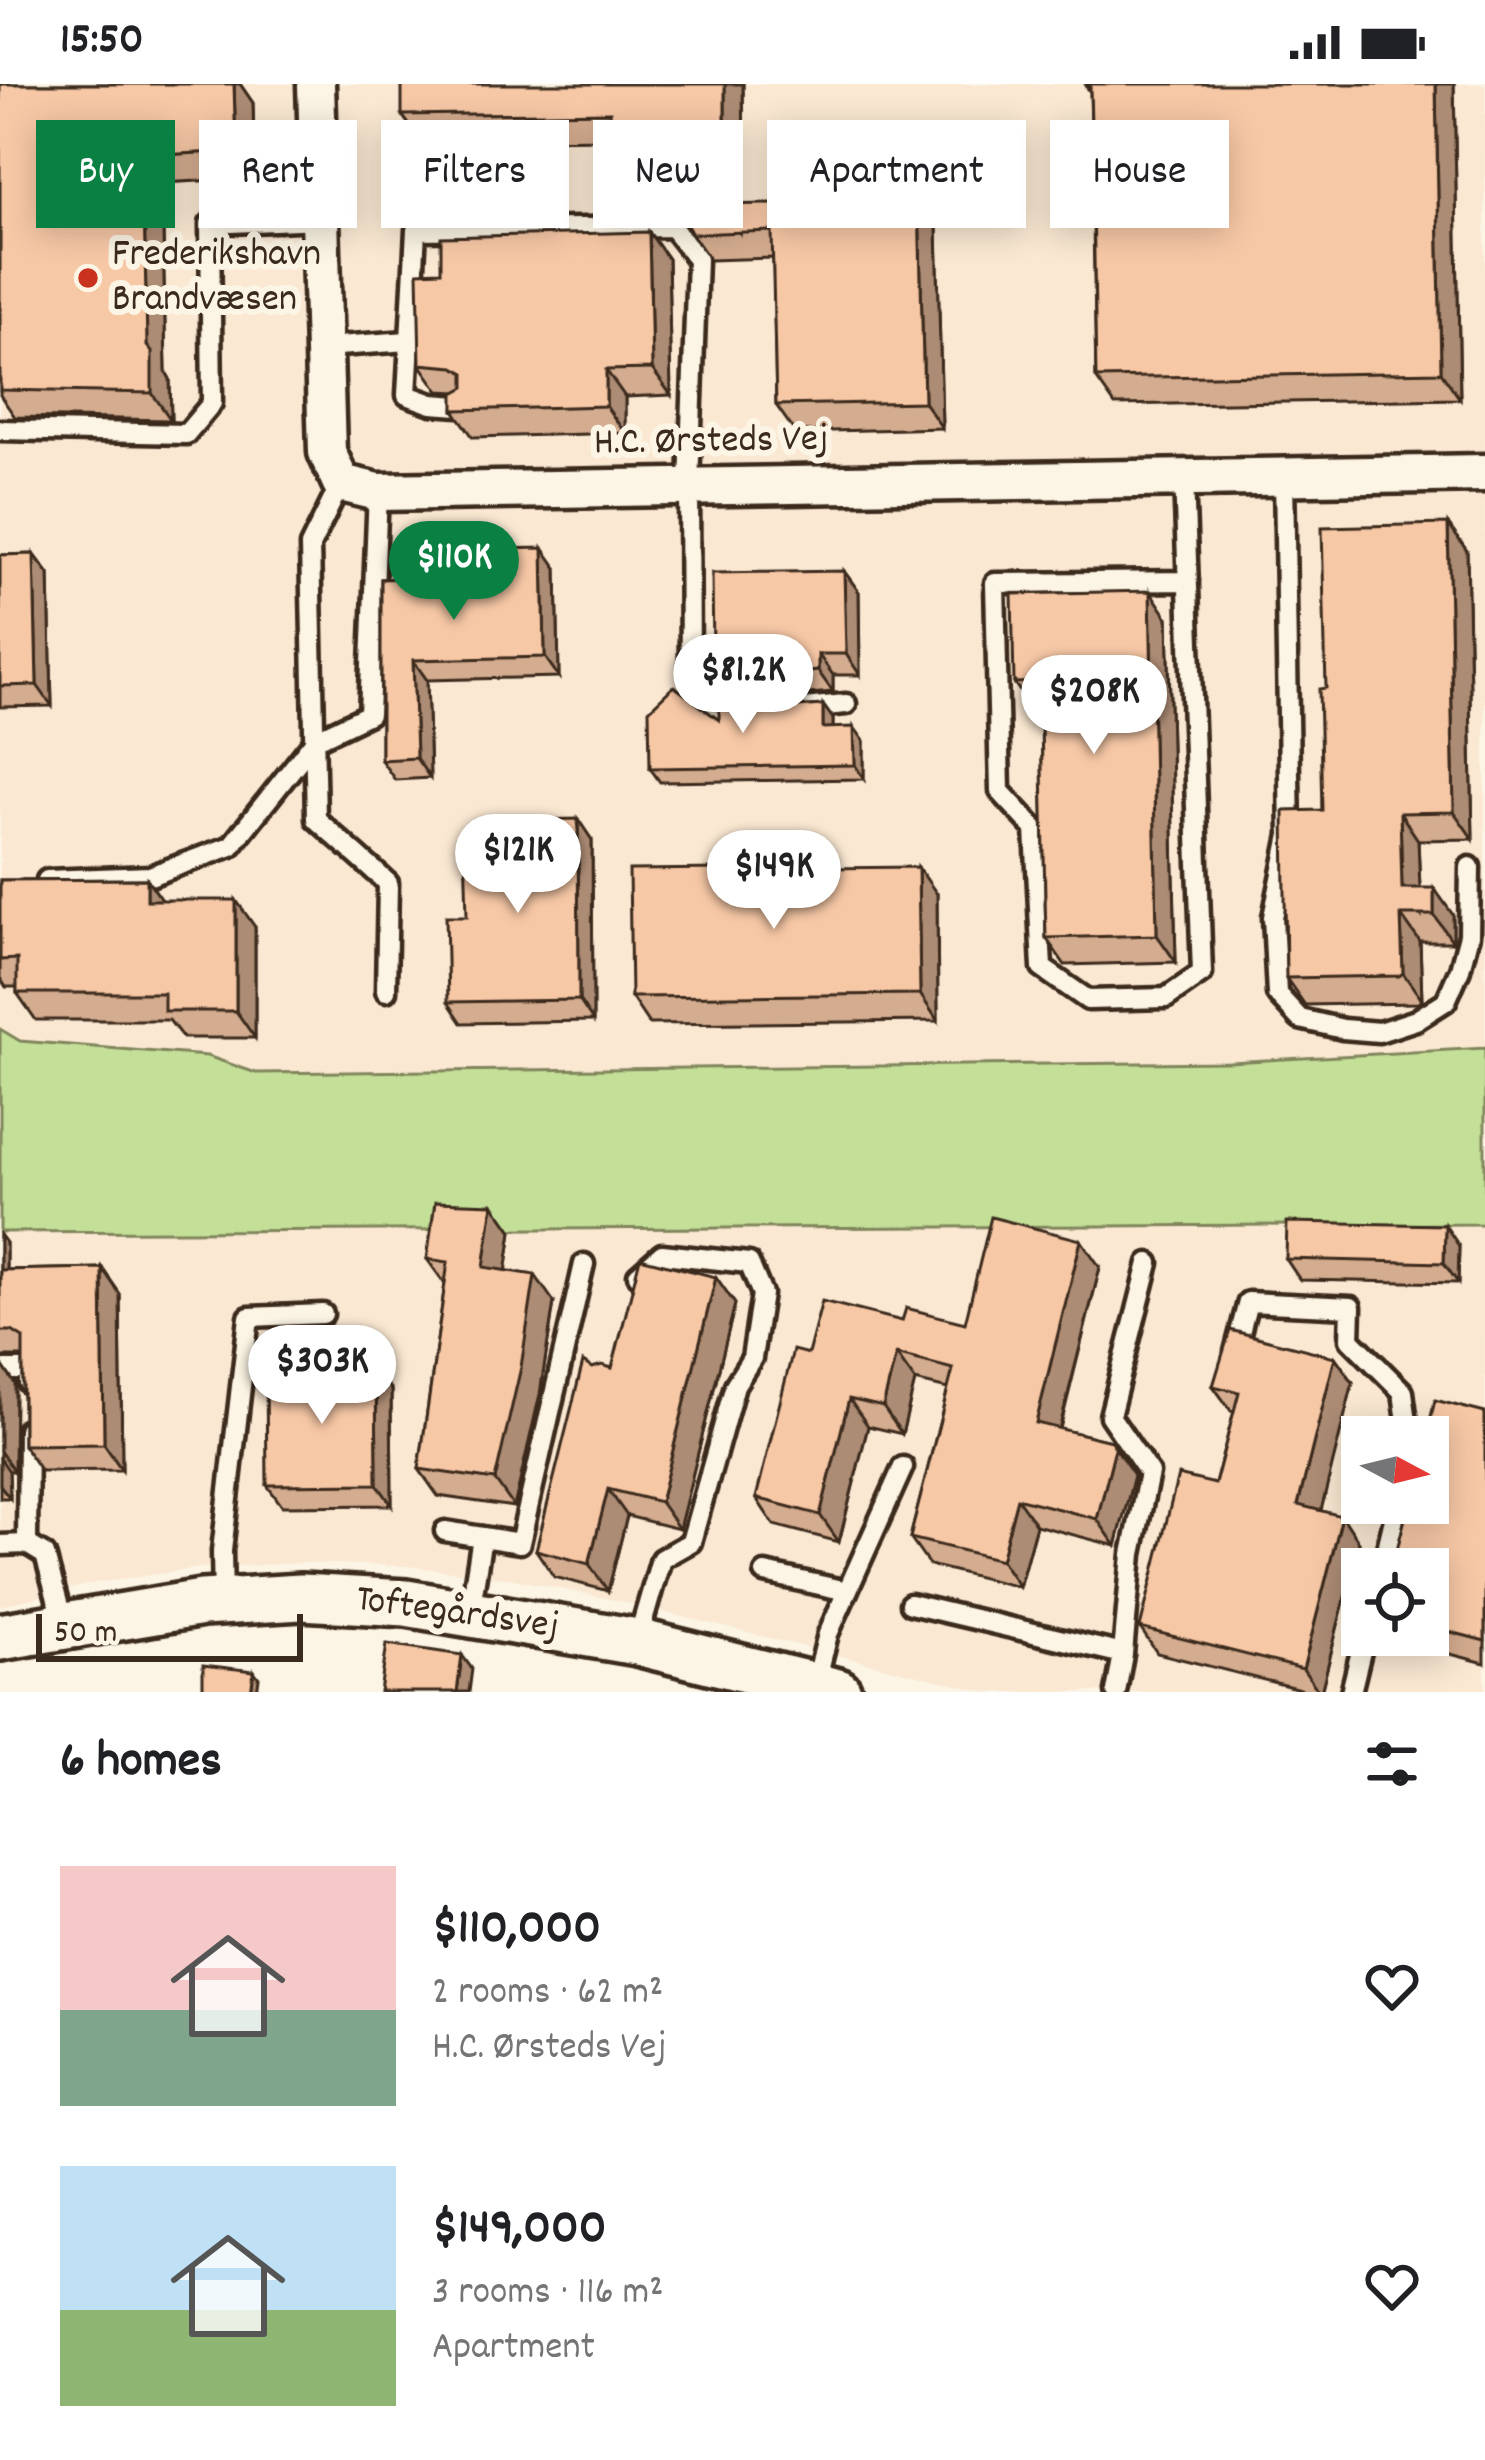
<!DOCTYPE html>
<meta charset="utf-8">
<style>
:root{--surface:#fff;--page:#f2f2f2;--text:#202124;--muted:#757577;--accent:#0b8043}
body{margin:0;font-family:Dekko,sans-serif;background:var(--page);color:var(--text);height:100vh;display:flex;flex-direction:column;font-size:45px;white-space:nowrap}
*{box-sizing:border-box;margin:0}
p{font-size:39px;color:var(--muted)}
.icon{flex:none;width:66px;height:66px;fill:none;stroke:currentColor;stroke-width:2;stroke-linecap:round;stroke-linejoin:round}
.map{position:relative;height:1608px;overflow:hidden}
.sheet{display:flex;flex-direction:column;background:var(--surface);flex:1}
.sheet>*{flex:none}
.banner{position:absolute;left:36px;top:36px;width:1413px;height:108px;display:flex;gap:24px}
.needle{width:78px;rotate:97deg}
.buttons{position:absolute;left:1341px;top:1332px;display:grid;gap:24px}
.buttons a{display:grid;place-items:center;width:108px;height:108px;border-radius:0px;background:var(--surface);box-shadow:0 6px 30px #0003;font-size:60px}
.scale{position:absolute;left:36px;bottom:30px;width:267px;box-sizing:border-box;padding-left:12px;border:6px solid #3b2a1e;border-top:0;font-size:33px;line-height:42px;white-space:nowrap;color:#3b2a1e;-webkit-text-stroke:9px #fcf5e5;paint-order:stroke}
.price{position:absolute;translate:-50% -102px;padding:0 27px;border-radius:42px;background:#fff;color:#222;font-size:39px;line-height:78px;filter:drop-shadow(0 3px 6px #0008)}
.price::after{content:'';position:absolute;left:50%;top:72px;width:36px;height:27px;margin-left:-18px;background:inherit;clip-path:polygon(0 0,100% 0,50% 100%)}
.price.selected{background:var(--accent);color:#fff}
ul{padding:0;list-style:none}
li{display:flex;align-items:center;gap:36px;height:300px;padding:0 60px}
li span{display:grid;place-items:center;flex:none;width:336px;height:240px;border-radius:0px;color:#555}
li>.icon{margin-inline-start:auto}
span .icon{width:144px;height:144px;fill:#fffc;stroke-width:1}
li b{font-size:51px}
h2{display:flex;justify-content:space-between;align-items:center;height:144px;padding:0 60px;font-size:51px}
.chip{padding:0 42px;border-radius:0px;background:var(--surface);box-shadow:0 6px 30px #0003;font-size:42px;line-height:108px}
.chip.selected{background:var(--accent);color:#fff}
.status{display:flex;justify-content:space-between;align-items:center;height:84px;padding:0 60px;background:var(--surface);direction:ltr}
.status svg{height:33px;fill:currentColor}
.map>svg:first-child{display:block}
</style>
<div class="status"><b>15:50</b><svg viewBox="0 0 49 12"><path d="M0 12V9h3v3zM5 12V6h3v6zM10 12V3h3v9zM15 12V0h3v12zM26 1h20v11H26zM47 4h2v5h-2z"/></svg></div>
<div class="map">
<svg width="1485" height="1608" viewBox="0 0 1485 1608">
<rect width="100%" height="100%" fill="#fcf5e5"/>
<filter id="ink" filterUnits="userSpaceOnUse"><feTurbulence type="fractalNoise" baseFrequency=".00833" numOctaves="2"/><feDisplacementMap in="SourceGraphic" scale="24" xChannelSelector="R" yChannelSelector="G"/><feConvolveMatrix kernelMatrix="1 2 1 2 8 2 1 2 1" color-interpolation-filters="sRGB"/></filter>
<g filter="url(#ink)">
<g fill="#fae8d2" fill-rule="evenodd">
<polygon points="0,0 1485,0 1485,964 1229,978 256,989 207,972 20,957 0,945"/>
<path d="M1485,1140v468h-499l-363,-90 -114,-24 -104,-12 -103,-3 -102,5 -105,15 -95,23v-374zM1362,1353h66v66h-66zM1362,1485h66v66h-66z"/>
</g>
<polygon fill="#c4e098" stroke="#80855b" stroke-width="3" points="0,945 20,957 207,972 256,989 1229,978 1485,964 1485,1140 0,1148"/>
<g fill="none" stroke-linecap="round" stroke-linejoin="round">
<g stroke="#3b2a1e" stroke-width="27">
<g id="service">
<polyline points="324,263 408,257"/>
<polyline points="472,323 432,320 407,311 416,146 672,143 697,175 689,401 690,588 771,627 846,620"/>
<polyline points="0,346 186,350 212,319 210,140 320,135"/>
<polyline points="1284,393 1290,751 1273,833 1277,910 1300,935 1343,945 1379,948 1416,936 1446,917 1460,885 1469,851 1470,783"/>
<polyline points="1184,394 1202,889 1166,914 1088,916 1042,884 1035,745 1000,707 995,499 1188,497"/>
<polyline points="341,399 310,462 316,735 388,799 386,907"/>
<polyline points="47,796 150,792 231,762 315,656 369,630 378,408"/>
<polyline points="1235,1268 1248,1218 1351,1223 1350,1255 1403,1308 1409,1353"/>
<polyline points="0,1286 29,1286 29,1300"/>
<polyline points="445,1447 520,1459 584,1180"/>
<polyline points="27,1460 28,1345"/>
<polyline points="0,1461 27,1460 45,1471 64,1541"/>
<polyline points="1382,1485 1398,1419"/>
<polyline points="765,1489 847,1507"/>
<polyline points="223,1518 222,1467 249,1233 323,1230"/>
<polyline points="910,1520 1123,1570"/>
<polyline points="470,1528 482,1453"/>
<polyline points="637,1558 661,1475 691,1458 735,1301 752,1274 762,1210 749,1179 662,1170 638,1191"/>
<polyline points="815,1602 828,1550 903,1383"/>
<polyline points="1116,1608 1123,1570 1132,1470 1149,1389 1110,1332 1149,1179"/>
<polyline points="1351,1608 1365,1551"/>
</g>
</g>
<g stroke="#3b2a1e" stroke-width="45">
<polyline id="minor" points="316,0 327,368 341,399 378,408 1485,389"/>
</g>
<g stroke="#3b2a1e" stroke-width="54">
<polyline id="tertiary" points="0,1553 202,1519 301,1513 406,1519 637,1558 838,1608"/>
</g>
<use href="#service" stroke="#fcf5e5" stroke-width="18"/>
<use href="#minor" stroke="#fcf5e5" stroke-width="36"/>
<use href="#tertiary" stroke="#fcf5e5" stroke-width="45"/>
</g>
<g fill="#d4ac8f" stroke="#3b2a1e" stroke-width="3">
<polygon points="0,0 240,0 253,19 255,94 162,99 166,288 170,295 171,336 15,333 0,311"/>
<polygon points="743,0 744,72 737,72 738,121 937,143 942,344 795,348 776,321 773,174 710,176 692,150 680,73 630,74 617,55 421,57 402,31"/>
<polygon points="1454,0 1460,315 1115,321 1096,294 1093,140 1074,113 1092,80 1090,8 1086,2"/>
<polygon points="649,148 668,175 671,311 625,313 625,349 473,353 454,326 456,308 439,307 420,280 441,187"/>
<polygon points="1448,440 1467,467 1473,755 1418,756 1420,804 1453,831 1453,858 1420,858 1422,916 1418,919 1305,921 1286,894 1322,726 1326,604"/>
<polygon points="34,470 49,490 52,622 0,623 0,471"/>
<polygon points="557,484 559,593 427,596 430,694 395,696 381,676 381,495"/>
<polygon points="844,487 859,508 860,591 833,591 833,608 773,613 728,591 713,570"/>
<polygon points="1168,534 1176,878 1065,881 1046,854 1041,625 1033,626 1014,599"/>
<polygon points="823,621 833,635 833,644 864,657 864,695 660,698 650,684 719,636 761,626"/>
<polygon points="592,756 593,937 462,939 448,918 467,832"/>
<polygon points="147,795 162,816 255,843 255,954 183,954 169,936 36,936 17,909 17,903 6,903 0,894 0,796"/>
<polygon points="937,810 938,937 649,940 631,913"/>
<polygon points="493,1120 512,1147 506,1186 554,1218 540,1310 514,1423 438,1412 419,1385 445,1200 427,1175"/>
<polygon points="0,1151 6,1159 6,1186 102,1184 120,1210 122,1386 41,1387 23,1361 23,1273 0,1273"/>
<polygon points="1459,1162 1458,1199 1300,1196 1286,1175"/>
<polygon points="1100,1183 1060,1345 1111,1357 1134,1391 1116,1462 1036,1441 1019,1503 929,1481 910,1454 948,1305 915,1297 902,1350 868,1342 839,1458 774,1441 756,1414 902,1237 965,1239"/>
<polygon points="716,1193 735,1220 679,1445 627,1432 608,1507 554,1493 536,1466 612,1284"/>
<polygon points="1335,1273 1353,1298 1320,1427 1359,1458 1321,1608 1312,1608 1157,1569 1140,1544 1215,1400 1234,1328 1231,1327 1213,1302"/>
<polygon points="0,1278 15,1300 14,1387 9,1387 10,1414 0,1414"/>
<polygon points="391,1306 392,1421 282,1422 267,1401"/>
<polygon points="1485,1329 1485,1579 1400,1557 1396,1551 1428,1551 1428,1485"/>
</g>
<g fill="#ad8c74" stroke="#3b2a1e" stroke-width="3">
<polygon points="234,0 240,0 253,19 255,94 236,67"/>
<polygon points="725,0 743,0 744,72 725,45"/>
<polygon points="1436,0 1454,0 1460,315 1441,288"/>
<polygon points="718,45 737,72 739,148 720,121"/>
<polygon points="143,72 162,99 166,288 170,295 171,336 152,309 147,262"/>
<polygon points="919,117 937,143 942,344 924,318"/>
<polygon points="649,148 668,175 671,311 652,285"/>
<polygon points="606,286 625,313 625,349 606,322"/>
<polygon points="1448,440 1467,467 1473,755 1454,728"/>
<polygon points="543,464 557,484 559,593 545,573"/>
<polygon points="34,470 49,490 52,622 37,601"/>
<polygon points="844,487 859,508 860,591 846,570"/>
<polygon points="1150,507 1168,534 1176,878 1157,851"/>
<polygon points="818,570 833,591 833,608 818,587"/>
<polygon points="413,576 427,596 430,694 416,674"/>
<polygon points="823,621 833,635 833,658 823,644"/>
<polygon points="854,643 864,657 864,695 855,681"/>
<polygon points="1400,729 1418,756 1421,831 1402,804"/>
<polygon points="578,735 592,756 593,937 579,916"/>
<polygon points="918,783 937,810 938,937 920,910"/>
<polygon points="147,795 166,822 147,816"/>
<polygon points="1434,804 1453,831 1453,858 1434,831"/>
<polygon points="236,816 255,843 255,954 236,927"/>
<polygon points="1401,831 1420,858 1422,916 1403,889"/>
<polygon points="493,1120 512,1147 503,1210 484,1183"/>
<polygon points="1445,1141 1459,1162 1458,1199 1444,1179"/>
<polygon points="0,1151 6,1159 6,1212 0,1204"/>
<polygon points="1081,1156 1100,1183 1054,1366 1036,1339"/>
<polygon points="102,1184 120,1210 122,1386 104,1360"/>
<polygon points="535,1191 554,1218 540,1310 514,1423 495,1396"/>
<polygon points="716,1193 735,1220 679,1445 660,1418"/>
<polygon points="896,1270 915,1297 902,1350 883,1323"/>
<polygon points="1335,1273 1353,1298 1316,1447 1298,1421"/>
<polygon points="0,1278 15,1300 14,1387 0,1367"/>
<polygon points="376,1285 391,1306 392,1421 377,1400"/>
<polygon points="849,1315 868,1342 839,1458 820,1431"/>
<polygon points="1115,1364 1134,1391 1116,1462 1097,1435"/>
<polygon points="0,1374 9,1387 10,1414 0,1401"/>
<polygon points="608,1405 627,1432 608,1507 589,1480"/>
<polygon points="1017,1414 1036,1441 1019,1503 1001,1476"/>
<polygon points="1342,1432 1359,1458 1321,1608 1319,1608 1303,1585"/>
<polygon points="462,1571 472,1585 469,1608 457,1608"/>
<polygon points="254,1587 259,1594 257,1608 251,1608"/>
</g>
<g fill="#f7c8a6" stroke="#3b2a1e" stroke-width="3">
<polygon points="0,0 234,0 236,67 143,72 147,262 152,268 152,309 0,306"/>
<polygon points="402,0 725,0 725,45 718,45 720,121 919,117 924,318 776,321 772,147 692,150 681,130 679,46 611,47 610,28 402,31"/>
<polygon points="1086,0 1436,0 1441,288 1096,294 1093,113 1074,113 1073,80 1092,80 1090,2 1086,2"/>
<polygon points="649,148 652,285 606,286 606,322 454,326 454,309 465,303 465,289 454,283 420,280 418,188 441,187 441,153"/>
<polygon points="1448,440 1454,728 1400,729 1402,804 1434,804 1434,831 1401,831 1403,889 1399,892 1286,894 1284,727 1322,726 1319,605 1326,604 1322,443"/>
<polygon points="543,464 545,573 413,576 416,674 381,676 381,495 405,494 404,467"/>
<polygon points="34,470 37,601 0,602 0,471"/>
<polygon points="844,487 846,570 818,570 818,587 759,592 713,570 712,489"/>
<polygon points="1150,507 1157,851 1046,854 1040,598 1014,599 1012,510"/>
<polygon points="674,602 719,636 719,608 761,626 823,621 823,644 854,643 855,681 650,684 649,626"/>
<polygon points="578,735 579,916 448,918 446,832 467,832 465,760 483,760 483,737"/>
<polygon points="918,783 920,910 631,913 629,786"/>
<polygon points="147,795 147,816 236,816 236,927 164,927 164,909 17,909 17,875 0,876 0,796"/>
<polygon points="435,1118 493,1120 484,1183 535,1191 521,1283 495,1396 419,1385 448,1178 427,1175"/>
<polygon points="991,1133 1081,1156 1036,1339 1111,1357 1115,1364 1097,1435 1017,1414 1001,1476 910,1454 953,1285 896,1270 883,1323 849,1315 820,1431 756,1414 793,1266 808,1270 822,1217 902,1237 906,1224 965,1239"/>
<polygon points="1287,1138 1445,1141 1444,1179 1286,1175"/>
<polygon points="640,1174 716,1193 660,1418 608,1405 589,1480 536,1466 583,1278 592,1284 602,1281 612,1284"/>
<polygon points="102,1184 104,1360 23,1361 23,1254 12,1247 0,1247 0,1186"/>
<polygon points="1230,1246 1335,1273 1298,1421 1342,1432 1303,1585 1140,1544 1178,1391 1215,1400 1239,1308 1213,1302"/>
<polygon points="376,1285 377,1400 267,1401 266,1287"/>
<polygon points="1435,1316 1485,1329 1485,1557 1428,1542 1428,1485 1392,1485 1409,1419 1428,1419 1428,1353 1426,1353"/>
<polygon points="387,1560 462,1571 457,1608 380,1608"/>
<polygon points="203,1581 254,1587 251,1608 203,1608"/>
</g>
</g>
<circle fill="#c8321e" stroke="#fcf5e5" stroke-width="4.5" cx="88" cy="194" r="12"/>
<g text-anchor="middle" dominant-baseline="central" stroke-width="12" stroke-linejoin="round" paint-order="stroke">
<g font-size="39" fill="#3b2a1e" stroke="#fcf5e5" text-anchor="start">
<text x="112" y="172">Frederikshavn<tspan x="112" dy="45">Brandvæsen</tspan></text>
</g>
<g font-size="39" fill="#3b2a1e" stroke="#fcf5e5">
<text transform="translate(711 359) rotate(-1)">H.C. Ørsteds Vej</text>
<text transform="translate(457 1531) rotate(8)">Toftegårdsvej</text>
</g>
</g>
</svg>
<div class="buttons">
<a><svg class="needle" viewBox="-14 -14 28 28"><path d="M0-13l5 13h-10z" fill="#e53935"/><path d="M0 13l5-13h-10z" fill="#757577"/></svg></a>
<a><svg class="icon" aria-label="locate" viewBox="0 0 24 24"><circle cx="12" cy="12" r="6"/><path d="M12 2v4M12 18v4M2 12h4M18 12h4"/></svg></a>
</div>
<div class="scale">50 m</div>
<b class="price selected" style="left:454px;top:539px">$110K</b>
<b class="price" style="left:743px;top:652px">$81.2K</b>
<b class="price" style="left:1094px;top:673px">$208K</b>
<b class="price" style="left:518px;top:832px">$121K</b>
<b class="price" style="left:774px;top:848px">$149K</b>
<b class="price" style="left:322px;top:1343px">$303K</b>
<div class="banner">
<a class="chip selected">Buy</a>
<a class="chip">Rent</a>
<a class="chip">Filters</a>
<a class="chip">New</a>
<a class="chip">Apartment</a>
<a class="chip">House</a>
</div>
</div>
<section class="sheet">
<h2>6 homes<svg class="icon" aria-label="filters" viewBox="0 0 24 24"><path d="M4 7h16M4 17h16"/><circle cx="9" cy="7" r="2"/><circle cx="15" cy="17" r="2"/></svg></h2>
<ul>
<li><span style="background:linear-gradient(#f6c9c9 60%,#7fa58c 0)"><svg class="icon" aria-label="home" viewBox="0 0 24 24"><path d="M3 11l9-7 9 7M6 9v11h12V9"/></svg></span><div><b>$110,000</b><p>2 rooms · 62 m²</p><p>H.C. Ørsteds Vej</p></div><svg class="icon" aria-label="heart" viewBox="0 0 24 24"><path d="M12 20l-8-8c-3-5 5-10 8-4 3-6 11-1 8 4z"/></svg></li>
<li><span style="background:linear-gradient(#bfe0f5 60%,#8fb573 0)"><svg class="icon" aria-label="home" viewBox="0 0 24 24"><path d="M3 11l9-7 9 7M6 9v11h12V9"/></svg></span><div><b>$149,000</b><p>3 rooms · 116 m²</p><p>Apartment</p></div><svg class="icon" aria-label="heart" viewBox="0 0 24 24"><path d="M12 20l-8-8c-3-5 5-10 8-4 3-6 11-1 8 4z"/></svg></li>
</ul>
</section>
